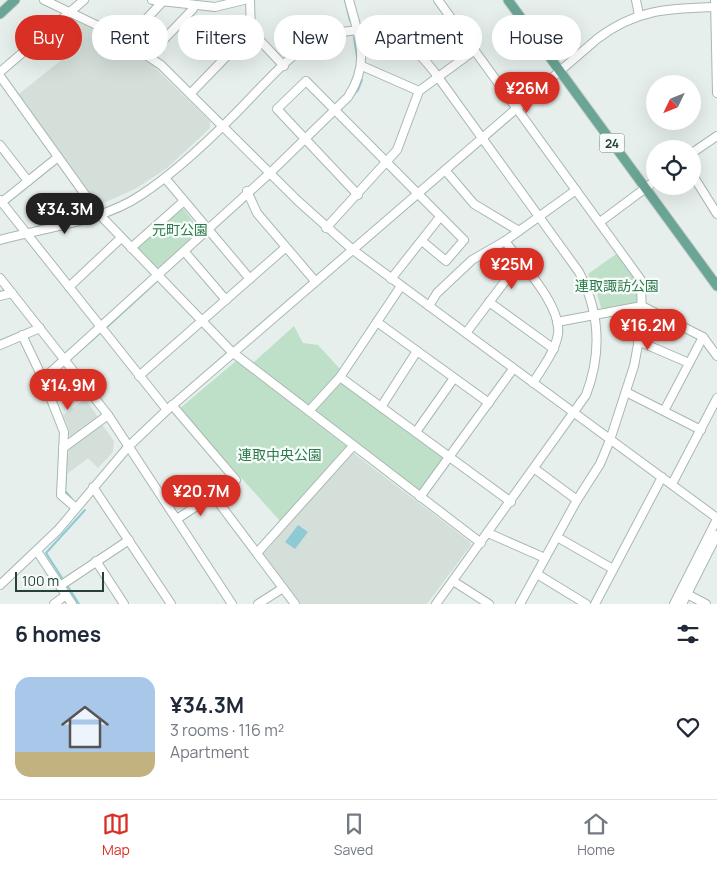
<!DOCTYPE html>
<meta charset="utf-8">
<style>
:root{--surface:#fff;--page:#f6f6f7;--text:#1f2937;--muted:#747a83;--line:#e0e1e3;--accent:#d93025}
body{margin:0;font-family:Manrope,"Noto Sans JP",sans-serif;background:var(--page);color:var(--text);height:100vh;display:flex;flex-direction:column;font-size:19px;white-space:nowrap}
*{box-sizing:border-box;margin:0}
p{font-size:16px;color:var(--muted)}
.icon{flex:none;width:28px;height:28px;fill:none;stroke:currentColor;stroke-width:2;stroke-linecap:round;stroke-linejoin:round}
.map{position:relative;height:604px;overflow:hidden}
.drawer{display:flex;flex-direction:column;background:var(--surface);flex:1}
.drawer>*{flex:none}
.banner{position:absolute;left:15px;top:15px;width:688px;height:45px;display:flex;gap:10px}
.needle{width:32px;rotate:227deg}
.controls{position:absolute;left:646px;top:75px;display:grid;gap:10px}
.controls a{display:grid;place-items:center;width:55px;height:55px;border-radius:50%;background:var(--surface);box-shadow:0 5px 20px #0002;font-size:25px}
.scale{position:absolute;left:15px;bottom:12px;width:89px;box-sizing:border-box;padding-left:5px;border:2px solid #24423a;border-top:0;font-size:14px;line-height:18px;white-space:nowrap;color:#24423a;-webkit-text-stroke:4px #f7fbf9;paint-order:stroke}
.price{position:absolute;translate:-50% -42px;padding:0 11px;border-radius:18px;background:var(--accent);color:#fff;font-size:16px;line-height:32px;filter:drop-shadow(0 1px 2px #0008)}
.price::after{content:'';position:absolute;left:50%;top:30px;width:15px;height:11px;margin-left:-8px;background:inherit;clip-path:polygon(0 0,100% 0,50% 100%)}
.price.current{background:#222;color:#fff}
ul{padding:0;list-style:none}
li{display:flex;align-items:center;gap:15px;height:125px;padding:0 15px}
li span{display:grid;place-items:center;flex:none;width:140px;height:100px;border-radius:15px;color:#555}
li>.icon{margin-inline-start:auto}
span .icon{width:60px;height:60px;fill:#fffc;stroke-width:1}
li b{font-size:21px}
h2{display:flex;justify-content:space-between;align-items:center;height:60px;padding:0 15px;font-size:21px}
.pill{padding:0 18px;border-radius:22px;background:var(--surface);box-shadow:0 5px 20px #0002;font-size:18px;line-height:45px}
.pill.current{background:var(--accent);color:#fff}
.tabs{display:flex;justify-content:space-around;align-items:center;height:70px;border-top:1px solid var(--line);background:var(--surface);font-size:14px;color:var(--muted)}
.tabs a{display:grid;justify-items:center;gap:2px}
.tabs .current{color:var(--accent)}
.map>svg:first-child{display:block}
</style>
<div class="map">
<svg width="717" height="604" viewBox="0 0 717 604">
<rect width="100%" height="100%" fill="#e6efeb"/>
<g fill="#d4dfda">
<polygon points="70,18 112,39 153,66 210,121 210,128 167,168 135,189 99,205 19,94 80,45 62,24"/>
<polygon points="85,399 99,418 70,440 69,429 63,415"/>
<polygon points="101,423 114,441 113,452 98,468 88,458 67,474 69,448"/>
<polygon points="352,452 470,542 471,545 427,604 299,604 262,555"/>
</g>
<g fill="#bfe0c8">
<polygon points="181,206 201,231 157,269 137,247"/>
<polygon points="619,252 638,278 639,304 602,311 596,290 588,274"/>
<polygon points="294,326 303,343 318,345 341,370 309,407 253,363"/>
<polygon points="236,361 346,446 347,449 281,522 179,409"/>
<polygon points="342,381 444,456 445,459 421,491 419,492 314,410"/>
</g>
<polygon fill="#8ec9d4" points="298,525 308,532 295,549 285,542"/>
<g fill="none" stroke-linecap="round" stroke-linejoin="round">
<g stroke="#8ec9d4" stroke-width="2">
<polyline points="345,0 350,21"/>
<polyline points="354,37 357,57"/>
<polyline points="341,109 358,90 362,80"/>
<polyline points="107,327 156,282"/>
<polyline points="75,355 99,334"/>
<polyline points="50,377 50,386 68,434"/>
<polyline points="67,451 65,491 72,499"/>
<polyline points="64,581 46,553 85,510"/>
<polyline points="67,585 79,604"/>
</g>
<g stroke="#a8b8b2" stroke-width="10">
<g id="minor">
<polyline points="44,0 113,33 161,65 298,201 353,250 717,518"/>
<polyline points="152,0 215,7 244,0"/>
<polyline points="250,0 251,31 284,66"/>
<polyline points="438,0 641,280 642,323 634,366 610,440 600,464 577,500 520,604"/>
<polyline points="636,0 639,15"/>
<polyline points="715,0 717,93"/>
<polyline points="126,41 164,0"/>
<polyline points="148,56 193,9 194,5"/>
<polyline points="362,66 419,91"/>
<polyline points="0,72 84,0"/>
<polyline points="0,76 99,214 232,352 481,543"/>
<polyline points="191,93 251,31"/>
<polyline points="0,145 28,181"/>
<polyline points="692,153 717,136"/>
<polyline points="445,170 474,204 519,231"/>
<polyline points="692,174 717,214"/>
<polyline points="165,178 250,279"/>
<polyline points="247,191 257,213 315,281"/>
<polyline points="358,195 277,109 306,81 464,240 446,261 422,241"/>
<polyline points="0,200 167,410"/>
<polyline points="2,202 58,157"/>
<polyline points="600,222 655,181"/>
<polyline points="326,228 397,150 419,91 475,50"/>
<path d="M0,240c44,-12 103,-19 141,-45 32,-21 62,-49 89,-76 24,-23 58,-65 87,-80 8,-4 17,-5 25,-7 45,-8 71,10 96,45l141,195c21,40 23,81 7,123l-150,209"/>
<path d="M505,241c16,22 57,65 53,93 -3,18 -16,34 -25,49"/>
<polyline points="131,248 184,201"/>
<polyline points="184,251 226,300"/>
<polyline points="0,278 108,415 232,604"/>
<polyline points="391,279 440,217"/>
<polyline points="69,287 121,238"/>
<polyline points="0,296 12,293"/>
<polyline points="489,302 554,349"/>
<polyline points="429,306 437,293 472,260 505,241 576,190"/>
<polyline points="377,322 489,403"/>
<polyline points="557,322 642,306 703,337 717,356"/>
<polyline points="466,333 509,276 523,266"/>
<polyline points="22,335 43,379 64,432 61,495 76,508"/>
<polyline points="638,341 689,363"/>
<polyline points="0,345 40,328"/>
<polyline points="139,376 285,248"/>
<polyline points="340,377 511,502"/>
<path d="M43,379l227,-206 78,-76c23,-35 11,-59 1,-97"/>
<polyline points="626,392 701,430"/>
<polyline points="172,405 236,480 177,519"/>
<polyline points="381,407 417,351"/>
<polyline points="309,411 340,377 401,286"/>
<polyline points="664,411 703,337"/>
<polyline points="416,432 454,378"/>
<polyline points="63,448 108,415"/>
<polyline points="535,469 577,500"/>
<polyline points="672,484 717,398"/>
<polyline points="93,487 171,604"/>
<polyline points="213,495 295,604"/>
<polyline points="420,497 513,369"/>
<polyline points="488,533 545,558"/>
<polyline points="557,537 613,569"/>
<polyline points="37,551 72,604"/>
<polyline points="257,553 353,446"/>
<polyline points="96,561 124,604"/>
<polyline points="537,574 586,604"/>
<polyline points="453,581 489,604"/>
<path d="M0,585l58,-55 70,-83 39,-37 430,-371c39,-30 73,-31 120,-32"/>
<polyline points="60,586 129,540"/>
<polyline points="687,594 706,604"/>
<polyline points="54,604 66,595"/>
<polyline points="258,604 283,588"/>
<polyline points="595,604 662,477"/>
<polyline points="674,604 717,519"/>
<polyline points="682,604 717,535"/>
</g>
</g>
<g stroke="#c2cac8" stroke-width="11">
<g id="major">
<polyline points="508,0 717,286"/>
<polyline points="0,14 15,0"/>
</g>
</g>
<use href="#minor" stroke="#fff" stroke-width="8"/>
<use href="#major" stroke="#6aa596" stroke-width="9"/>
</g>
<g text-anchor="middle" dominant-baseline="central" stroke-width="4.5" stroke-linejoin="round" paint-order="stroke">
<rect fill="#f7fbf9" stroke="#637a73" stroke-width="1" x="599.5" y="133.5" width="25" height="19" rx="4"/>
<g font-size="12" font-weight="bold" fill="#24423a">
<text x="612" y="143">24</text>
</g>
<g font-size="14" fill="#2d7a4b" stroke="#f7fbf9">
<text x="180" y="229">元町公園</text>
<text x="617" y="285">連取諏訪公園</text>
<text x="280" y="454">連取中央公園</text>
</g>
</g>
</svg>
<div class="controls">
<a><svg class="needle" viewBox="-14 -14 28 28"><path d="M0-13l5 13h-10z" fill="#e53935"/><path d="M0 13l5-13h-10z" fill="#747a83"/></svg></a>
<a><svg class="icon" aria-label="locate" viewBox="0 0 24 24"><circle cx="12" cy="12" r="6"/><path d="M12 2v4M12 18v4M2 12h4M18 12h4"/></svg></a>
</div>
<div class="scale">100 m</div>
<b class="price" style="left:527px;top:114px">¥26M</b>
<b class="price current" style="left:65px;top:235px">¥34.3M</b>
<b class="price" style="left:512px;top:290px">¥25M</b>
<b class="price" style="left:648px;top:351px">¥16.2M</b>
<b class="price" style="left:68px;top:411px">¥14.9M</b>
<b class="price" style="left:201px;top:517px">¥20.7M</b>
<div class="banner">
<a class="pill current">Buy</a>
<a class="pill">Rent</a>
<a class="pill">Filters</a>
<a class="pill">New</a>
<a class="pill">Apartment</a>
<a class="pill">House</a>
</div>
</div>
<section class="drawer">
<h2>6 homes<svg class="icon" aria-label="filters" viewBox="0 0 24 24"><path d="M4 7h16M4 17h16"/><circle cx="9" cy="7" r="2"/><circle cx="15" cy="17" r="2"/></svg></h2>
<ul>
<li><span style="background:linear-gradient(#a9c7e8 75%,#c2b280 0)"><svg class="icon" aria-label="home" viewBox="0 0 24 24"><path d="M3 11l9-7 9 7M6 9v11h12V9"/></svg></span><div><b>¥34.3M</b><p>3 rooms · 116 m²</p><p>Apartment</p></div><svg class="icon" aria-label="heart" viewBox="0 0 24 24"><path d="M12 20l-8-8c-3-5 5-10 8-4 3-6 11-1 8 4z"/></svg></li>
</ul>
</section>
<nav class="tabs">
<a class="current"><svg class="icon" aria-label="map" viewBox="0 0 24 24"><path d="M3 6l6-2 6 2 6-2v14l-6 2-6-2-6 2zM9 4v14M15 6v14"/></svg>Map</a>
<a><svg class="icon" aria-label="saved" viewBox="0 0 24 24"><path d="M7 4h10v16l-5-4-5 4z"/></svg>Saved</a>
<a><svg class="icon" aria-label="home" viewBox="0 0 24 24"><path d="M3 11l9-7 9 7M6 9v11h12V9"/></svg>Home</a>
</nav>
